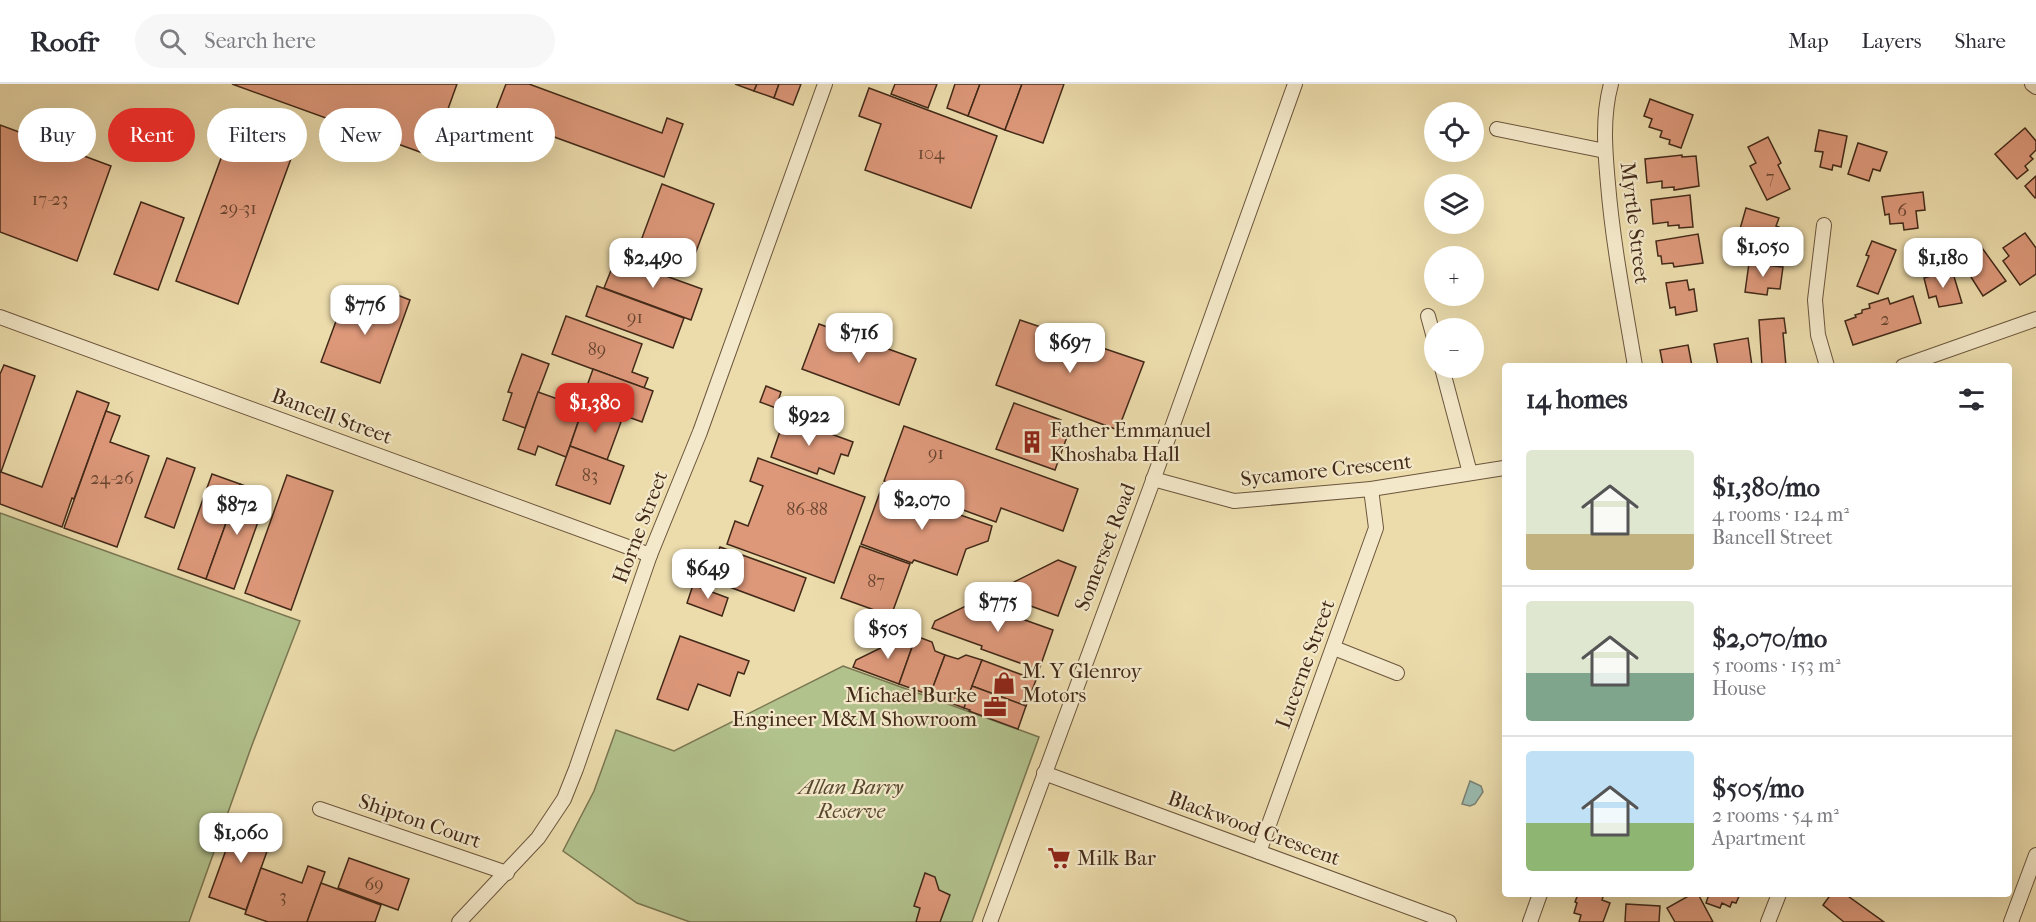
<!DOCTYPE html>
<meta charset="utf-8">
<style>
:root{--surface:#fff;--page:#f7f7f7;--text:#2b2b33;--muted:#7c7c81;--line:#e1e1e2;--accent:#d93025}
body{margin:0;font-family:"IM FELL French Canon",serif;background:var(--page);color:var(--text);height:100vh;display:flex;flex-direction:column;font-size:22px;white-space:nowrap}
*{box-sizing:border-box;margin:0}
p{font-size:20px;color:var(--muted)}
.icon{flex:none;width:33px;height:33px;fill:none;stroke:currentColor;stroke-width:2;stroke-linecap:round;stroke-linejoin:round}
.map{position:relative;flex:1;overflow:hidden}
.drawer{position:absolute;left:1502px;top:279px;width:510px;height:534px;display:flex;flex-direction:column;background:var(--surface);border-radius:6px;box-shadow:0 6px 24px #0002}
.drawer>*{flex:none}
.hud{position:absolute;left:18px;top:24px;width:570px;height:54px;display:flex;gap:12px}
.tools{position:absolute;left:1424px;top:18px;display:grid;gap:12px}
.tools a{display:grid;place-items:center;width:60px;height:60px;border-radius:50%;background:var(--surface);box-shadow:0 6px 24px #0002;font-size:30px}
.price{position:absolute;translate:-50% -51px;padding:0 14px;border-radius:12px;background:#fff;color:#222;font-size:20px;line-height:39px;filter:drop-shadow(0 2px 3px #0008)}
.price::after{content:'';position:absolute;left:50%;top:36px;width:18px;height:14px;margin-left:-9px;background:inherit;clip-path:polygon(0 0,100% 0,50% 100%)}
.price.selected{background:var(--accent);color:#fff}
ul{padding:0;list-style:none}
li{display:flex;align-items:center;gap:18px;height:150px;padding:0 24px}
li+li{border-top:2px solid var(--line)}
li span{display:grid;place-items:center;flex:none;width:168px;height:120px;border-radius:6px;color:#555}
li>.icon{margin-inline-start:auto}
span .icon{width:72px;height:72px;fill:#fffc;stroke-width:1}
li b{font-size:26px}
h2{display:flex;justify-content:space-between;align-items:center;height:72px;padding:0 24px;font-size:26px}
.chip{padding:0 21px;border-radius:27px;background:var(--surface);box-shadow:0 6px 24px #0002;font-size:21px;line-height:54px}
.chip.selected{background:var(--accent);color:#fff}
header{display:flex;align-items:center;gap:36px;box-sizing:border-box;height:84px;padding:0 30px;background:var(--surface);border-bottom:2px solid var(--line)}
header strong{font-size:28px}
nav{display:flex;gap:33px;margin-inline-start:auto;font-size:21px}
.search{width:420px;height:54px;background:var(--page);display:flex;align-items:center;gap:15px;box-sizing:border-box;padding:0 21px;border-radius:33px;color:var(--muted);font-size:22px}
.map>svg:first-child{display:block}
</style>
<header>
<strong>Roofr</strong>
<div class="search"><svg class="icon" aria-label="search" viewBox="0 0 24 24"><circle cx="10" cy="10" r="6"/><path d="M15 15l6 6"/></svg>Search here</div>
<nav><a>Map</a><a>Layers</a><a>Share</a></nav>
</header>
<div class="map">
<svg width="2036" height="838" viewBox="0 0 2036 838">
<rect width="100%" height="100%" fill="#ecdcac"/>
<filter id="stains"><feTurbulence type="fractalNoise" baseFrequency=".00333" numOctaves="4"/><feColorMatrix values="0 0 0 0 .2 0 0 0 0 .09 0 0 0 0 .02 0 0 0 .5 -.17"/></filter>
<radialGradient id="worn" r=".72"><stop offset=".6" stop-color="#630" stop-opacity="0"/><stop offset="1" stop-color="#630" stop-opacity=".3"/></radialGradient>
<g fill="#b2c28d" stroke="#7a7652" stroke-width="1.5">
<polygon points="0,429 300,537 252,661 189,838 0,838"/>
<polygon points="843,582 1039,653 972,838 690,838 637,819 563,767 594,707 616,646 674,667"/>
</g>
<polygon fill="#9abab0" stroke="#778073" stroke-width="1.5" points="1470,697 1481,702 1483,708 1475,720 1470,722 1462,720"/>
<g fill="#dd987a" stroke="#422918" stroke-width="1.5">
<polygon points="232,0 457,0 431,72"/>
<polygon points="506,0 529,0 662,49 667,34 683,40 664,93 494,31"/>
<polygon points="735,0 757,0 754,7"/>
<polygon points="757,0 779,0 774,14 754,7"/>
<polygon points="779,0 801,0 793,21 774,14"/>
<polygon points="895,0 937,0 928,24 891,10"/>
<polygon points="955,0 980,0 968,32 947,24"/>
<polygon points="980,0 1022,0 1005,46 968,32"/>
<polygon points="1022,0 1064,0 1043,59 1005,46"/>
<polygon points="869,4 997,52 971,124 865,86 881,40 859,32"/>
<polygon points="1650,15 1693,31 1681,64 1669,60 1670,56 1660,53 1662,47 1649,43 1652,35 1644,32"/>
<polygon points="238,28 300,50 238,220 176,197"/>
<polygon points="0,41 111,82 77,177 0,148"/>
<polygon points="2025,44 2036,57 2036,66 2030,72 2033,75 2025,82 2028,86 2017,95 1995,70"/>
<polygon points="1819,46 1847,52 1841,83 1833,81 1832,86 1820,83 1823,68 1815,67"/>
<polygon points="1768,53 1781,79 1778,81 1790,105 1767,116 1750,82 1756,79 1748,63"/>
<polygon points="1858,59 1887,68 1880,87 1873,85 1869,97 1848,90"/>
<polygon points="1682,71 1682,73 1696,72 1699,102 1674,106 1674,103 1662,104 1662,97 1647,99 1645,75"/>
<polygon points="2036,92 2036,113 2035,114 2025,102"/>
<polygon points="662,100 714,120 691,181 639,162"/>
<polygon points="1923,108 1925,126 1916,127 1918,144 1904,146 1903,139 1890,140 1889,130 1885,131 1882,113"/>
<polygon points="1690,111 1693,143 1679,144 1679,141 1668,142 1668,138 1653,140 1651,116"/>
<polygon points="141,118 184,134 158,206 114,190"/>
<polygon points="1746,124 1779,134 1776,142 1779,143 1775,156 1761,152 1759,158 1738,152"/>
<polygon points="2025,149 2036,164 2036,190 2020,201 2003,177 2009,172 2003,164"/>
<polygon points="1698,150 1703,179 1674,183 1673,179 1662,180 1661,172 1658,172 1656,157"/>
<polygon points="1872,157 1896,166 1878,210 1857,202 1869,172 1866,171"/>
<polygon points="1977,157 2006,197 1983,212 1957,171"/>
<polygon points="616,174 702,205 691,236 604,204"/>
<polygon points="1749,179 1783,183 1780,205 1768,204 1767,211 1745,208"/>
<polygon points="1952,186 1962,219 1939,223 1936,212 1929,214 1924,194"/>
<polygon points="1687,196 1689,206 1694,205 1697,227 1676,231 1675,223 1670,224 1666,199"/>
<polygon points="597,202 684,234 673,264 586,232"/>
<polygon points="387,207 410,216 380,299 321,278 346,210 375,220 372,228 378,230"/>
<polygon points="1913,212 1921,239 1853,261 1845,237 1856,233 1855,231 1862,229 1862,226 1870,224 1869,220 1888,214 1890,220"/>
<polygon points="566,232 642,260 632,288 648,294 644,304 552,270"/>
<polygon points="1784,234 1786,249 1783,249 1786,282 1757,282 1762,281 1759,236"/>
<polygon points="1020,236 1144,278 1118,346 996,301"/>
<polygon points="819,240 916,275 899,321 802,285"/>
<polygon points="1748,254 1752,282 1734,282 1734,280 1718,282 1714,260"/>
<polygon points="1688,261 1692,282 1663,282 1660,266"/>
<polygon points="522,270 549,280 525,344 503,336 512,309 508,308"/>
<polygon points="4,281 35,292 1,388 42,403 77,307 109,319 74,415 72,414 62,443 0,420 0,290"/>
<polygon points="593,285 653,307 642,338 582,316"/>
<polygon points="766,302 781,308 776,324 760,318"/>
<polygon points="538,308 583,324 566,373 538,362 535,371 518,365"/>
<polygon points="1014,319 1061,336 1057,347 1068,350 1055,386 996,365"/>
<polygon points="583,324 621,338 607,376 570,362"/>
<polygon points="106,327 120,332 110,358 149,372 117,463 64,444"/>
<polygon points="785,333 853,358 848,372 841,370 834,390 819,384 817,390 771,373"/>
<polygon points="904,342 1078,405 1063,447 1001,424 996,438 884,397"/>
<polygon points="570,362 624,382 610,420 556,401"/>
<polygon points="167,374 195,384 174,444 145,433"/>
<polygon points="758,374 865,413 834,499 727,460 735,437 748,442 763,402 750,397"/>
<polygon points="212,390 240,400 206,495 178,485"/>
<polygon points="287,391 333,407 291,526 245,509"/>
<polygon points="240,400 268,410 234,505 206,495"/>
<polygon points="883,400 944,422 943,425 992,442 988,457 966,465 957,491 914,476 912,479 861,460"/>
<polygon points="860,462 910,480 891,532 841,514"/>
<polygon points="720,463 806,494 794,527 708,495"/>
<polygon points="1058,476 1076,483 1058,532 998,510 1000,505"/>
<polygon points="693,501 728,514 722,532 687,519"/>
<polygon points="974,518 1053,546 1039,586 981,565 982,562 932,544 935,537"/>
<polygon points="909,550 916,552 899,600 853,583 856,576"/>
<polygon points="680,552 749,577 744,590 738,588 730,612 698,600 688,626 657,615"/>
<polygon points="916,552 932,558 935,567 945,571 930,611 899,600"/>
<polygon points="945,571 958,575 966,571 982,576 964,624 930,611"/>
<polygon points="982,576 1036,596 1026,622 972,602"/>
<polygon points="972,602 1026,622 1018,645 969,627 970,626 964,624"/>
<polygon points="239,730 257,736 263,756 270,759 246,826 209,813"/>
<polygon points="349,774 409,795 398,826 338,804"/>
<polygon points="308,782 325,788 307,838 268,838 245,830 261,784 302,799"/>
<polygon points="925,789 935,793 939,806 950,811 940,838 916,838 920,824 914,822"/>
<polygon points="321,799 381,821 375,838 307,838"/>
<polygon points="1578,810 1604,810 1602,816 1610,819 1603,838 1579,838 1581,831 1574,829 1577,819 1575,818"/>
<polygon points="1692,810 1698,810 1713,838 1675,838 1667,824"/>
<polygon points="1709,810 1740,810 1736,819 1732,818 1730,823 1722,819 1720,824 1706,819"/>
<polygon points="1831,810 1845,810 1884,838 1844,838 1823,821"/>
<polygon points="1626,820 1660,822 1659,838 1625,838"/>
</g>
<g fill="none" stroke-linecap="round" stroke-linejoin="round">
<g stroke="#6c563d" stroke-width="16">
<g id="minor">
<path d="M1611,0c-9,33 -6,67 -3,100 5,61 17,122 27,182"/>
<polyline points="2032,0 2036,3"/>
<polyline points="1497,45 1605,67"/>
<polyline points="1824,141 1815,216 1818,251 1827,282"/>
<polyline points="1428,232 1434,254"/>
<polyline points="0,233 650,471"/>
<polyline points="1903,282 2036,235"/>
<polyline points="1442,284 1470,389"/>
<polyline points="1153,395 1234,417 1371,405 1504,384"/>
<polyline points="1334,564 1397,589"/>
<polyline points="1044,689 1449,838"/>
<polyline points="320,725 507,789"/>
<polyline points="1259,768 1376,444 1371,405"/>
<polyline points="459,838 538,754 564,715 576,685 650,471 700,348 825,0"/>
<polyline points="990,838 1151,402 1295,0"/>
<polyline points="1530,838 1540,810"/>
<polyline points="1768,838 1779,810"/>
<polyline points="2011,838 2036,771"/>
</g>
</g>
<use href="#minor" stroke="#f3e8c9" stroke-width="14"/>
</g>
<defs>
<g id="building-bare" transform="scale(1.8)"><path d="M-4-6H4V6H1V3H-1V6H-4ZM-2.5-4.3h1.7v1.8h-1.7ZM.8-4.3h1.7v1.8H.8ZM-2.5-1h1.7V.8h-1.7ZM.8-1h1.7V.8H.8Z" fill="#8f2418" stroke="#f3e8c9" stroke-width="2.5" paint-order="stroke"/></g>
<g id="shop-bare" transform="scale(1.8)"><path d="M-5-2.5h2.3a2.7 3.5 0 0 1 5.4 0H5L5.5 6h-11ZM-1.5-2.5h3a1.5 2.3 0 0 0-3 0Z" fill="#8f2418" stroke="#f3e8c9" stroke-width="2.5" paint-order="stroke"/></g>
<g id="office-bare" transform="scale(1.8)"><path d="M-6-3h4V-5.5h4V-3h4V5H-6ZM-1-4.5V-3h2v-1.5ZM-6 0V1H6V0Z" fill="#8f2418" stroke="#f3e8c9" stroke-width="2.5" paint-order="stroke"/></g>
<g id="supermarket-bare" transform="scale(1.8)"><path d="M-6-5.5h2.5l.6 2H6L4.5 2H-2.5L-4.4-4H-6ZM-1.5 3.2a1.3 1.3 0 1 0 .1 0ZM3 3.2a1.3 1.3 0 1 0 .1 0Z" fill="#8f2418" stroke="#f3e8c9" stroke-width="2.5" paint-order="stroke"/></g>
</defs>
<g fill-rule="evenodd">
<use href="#building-bare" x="1032" y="358"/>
<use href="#shop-bare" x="1004" y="599"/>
<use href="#office-bare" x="995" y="623"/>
<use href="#supermarket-bare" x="1059" y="774"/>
</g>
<g text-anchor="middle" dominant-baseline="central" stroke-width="4.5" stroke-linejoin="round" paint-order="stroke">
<g font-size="18" fill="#694530">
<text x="931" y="69">104</text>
<text x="1770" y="93">7</text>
<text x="50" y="115">17-23</text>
<text x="238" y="124">29-31</text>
<text x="1902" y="126">6</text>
<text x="635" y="233">91</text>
<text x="1885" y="235">2</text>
<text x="597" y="265">89</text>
<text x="936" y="369">91</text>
<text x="590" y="391">83</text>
<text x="112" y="394">24-26</text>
<text x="807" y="425">86-88</text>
<text x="876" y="497">87</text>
<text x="374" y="800">69</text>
<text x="283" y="812">3</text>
</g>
<g font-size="21" fill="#422918" stroke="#f3e8c9">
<text transform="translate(1635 139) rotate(83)">Myrtle Street</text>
<text transform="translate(332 332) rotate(20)">Bancell Street</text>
<text transform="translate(1326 386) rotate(-6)">Sycamore Crescent</text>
<text transform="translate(640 443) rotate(-69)">Horne Street</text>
<text transform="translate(1105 463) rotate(-69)">Somerset Road</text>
<text transform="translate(1305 580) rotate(-70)">Lucerne Street</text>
<text transform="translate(420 737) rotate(19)">Shipton Court</text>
<text transform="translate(1254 744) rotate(20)">Blackwood Crescent</text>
</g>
<g font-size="21" fill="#422918" stroke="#f3e8c9" text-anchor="start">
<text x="1050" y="346">Father Emmanuel<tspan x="1050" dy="24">Khoshaba Hall</tspan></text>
<text x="1022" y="587">M. Y Glenroy<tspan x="1022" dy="24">Motors</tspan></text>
<text x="977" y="611" text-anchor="end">Michael Burke<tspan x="977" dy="24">Engineer M&amp;M Showroom</tspan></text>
<text x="1077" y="774">Milk Bar</text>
</g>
<g font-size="21" font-style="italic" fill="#58482f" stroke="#f3e8c9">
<text x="851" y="703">Allan Barry<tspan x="851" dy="24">Reserve</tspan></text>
</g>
</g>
<rect width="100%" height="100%" filter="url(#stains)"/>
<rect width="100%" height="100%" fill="url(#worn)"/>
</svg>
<div class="tools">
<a><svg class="icon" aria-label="locate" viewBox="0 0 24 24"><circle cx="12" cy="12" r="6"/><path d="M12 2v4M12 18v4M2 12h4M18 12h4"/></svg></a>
<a><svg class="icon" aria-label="layers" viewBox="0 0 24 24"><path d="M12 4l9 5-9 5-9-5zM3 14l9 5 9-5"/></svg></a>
<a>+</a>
<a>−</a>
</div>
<b class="price" style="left:1763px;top:194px">$1,050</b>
<b class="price" style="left:653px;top:205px">$2,490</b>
<b class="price" style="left:1943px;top:205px">$1,180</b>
<b class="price" style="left:365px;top:252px">$776</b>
<b class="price" style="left:859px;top:280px">$716</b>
<b class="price" style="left:1070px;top:290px">$697</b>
<b class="price selected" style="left:595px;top:350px">$1,380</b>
<b class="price" style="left:809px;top:363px">$922</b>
<b class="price" style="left:922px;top:447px">$2,070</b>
<b class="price" style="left:237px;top:452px">$872</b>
<b class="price" style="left:708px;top:516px">$649</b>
<b class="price" style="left:998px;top:549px">$775</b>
<b class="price" style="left:888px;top:576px">$505</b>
<b class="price" style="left:241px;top:780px">$1,060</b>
<div class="hud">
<a class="chip">Buy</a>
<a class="chip selected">Rent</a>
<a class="chip">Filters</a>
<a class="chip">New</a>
<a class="chip">Apartment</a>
</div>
<section class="drawer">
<h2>14 homes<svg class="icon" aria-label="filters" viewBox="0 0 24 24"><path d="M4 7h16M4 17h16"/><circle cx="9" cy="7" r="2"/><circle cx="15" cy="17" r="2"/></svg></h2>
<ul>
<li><span style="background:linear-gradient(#dfe7d0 70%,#c2b280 0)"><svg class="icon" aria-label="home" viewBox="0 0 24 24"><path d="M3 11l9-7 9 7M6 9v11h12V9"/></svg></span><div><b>$1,380/mo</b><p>4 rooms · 124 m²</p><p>Bancell Street</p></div></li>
<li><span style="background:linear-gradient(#dfe7d0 60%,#7fa58c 0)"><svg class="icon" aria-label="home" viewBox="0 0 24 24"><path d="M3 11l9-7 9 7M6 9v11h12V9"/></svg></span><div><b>$2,070/mo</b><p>5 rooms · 153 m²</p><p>House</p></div></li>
<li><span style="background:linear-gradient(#bfe0f5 60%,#8fb573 0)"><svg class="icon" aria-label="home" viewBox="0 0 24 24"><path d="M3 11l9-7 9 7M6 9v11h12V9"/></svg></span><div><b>$505/mo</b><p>2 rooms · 54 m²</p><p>Apartment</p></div></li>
</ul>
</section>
</div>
